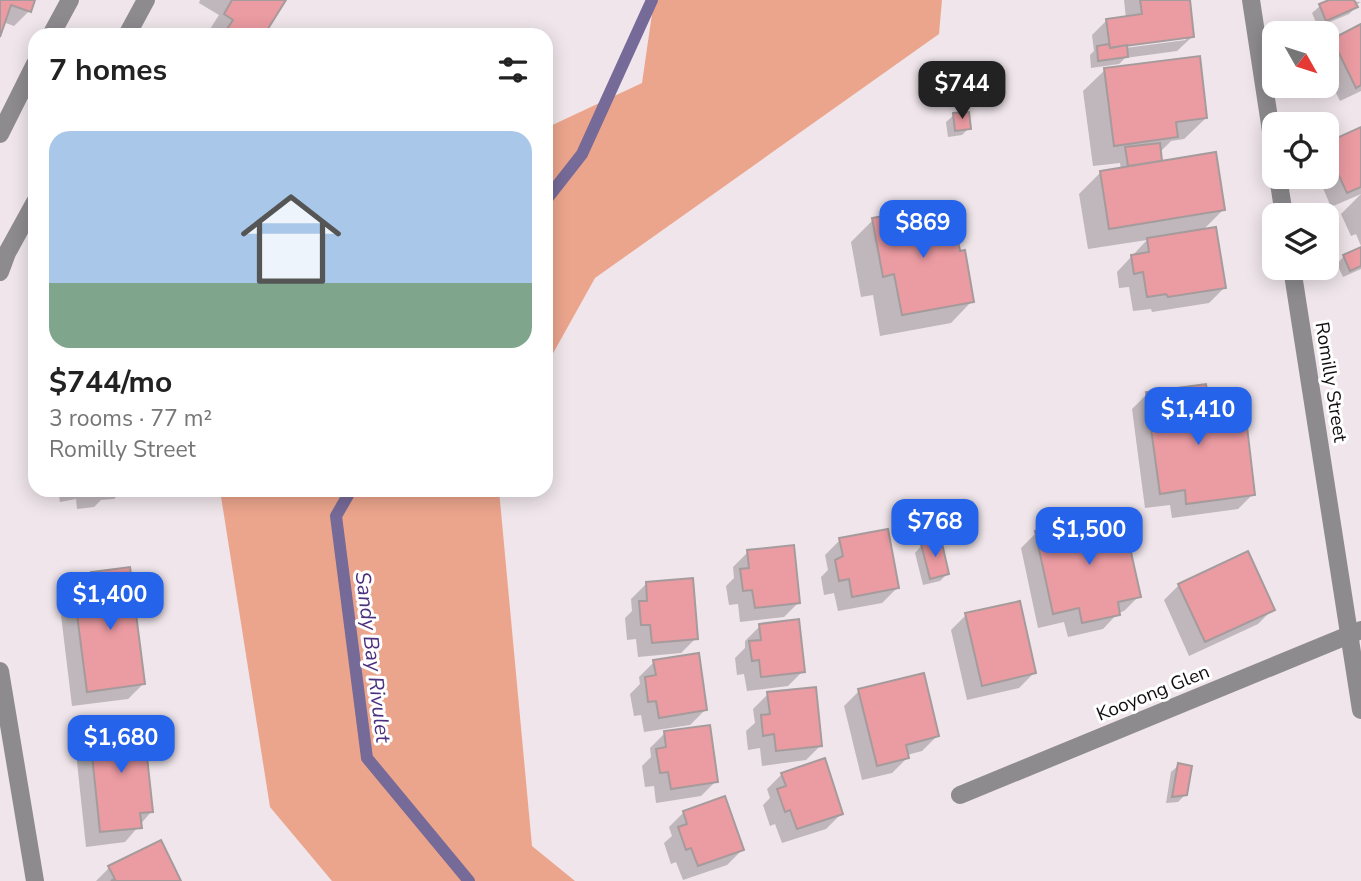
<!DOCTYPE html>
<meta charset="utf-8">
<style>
:root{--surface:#fff;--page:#f6f6f6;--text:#222;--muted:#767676;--accent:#2563eb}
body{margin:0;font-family:"Nunito Sans",sans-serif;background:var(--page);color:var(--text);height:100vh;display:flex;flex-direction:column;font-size:26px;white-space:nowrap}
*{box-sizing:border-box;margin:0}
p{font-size:23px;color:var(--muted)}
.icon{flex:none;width:38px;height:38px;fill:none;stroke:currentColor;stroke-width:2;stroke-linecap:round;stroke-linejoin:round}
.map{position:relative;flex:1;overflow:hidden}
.details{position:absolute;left:28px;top:28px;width:525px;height:469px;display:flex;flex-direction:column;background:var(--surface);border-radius:21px;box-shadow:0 4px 18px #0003}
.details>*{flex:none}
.needle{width:46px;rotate:129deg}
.controls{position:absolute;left:1262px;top:21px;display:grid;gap:14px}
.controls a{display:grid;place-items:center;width:77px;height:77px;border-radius:14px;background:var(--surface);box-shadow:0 4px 18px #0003;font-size:35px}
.price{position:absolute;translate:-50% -60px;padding:0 16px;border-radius:14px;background:var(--accent);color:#fff;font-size:23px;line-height:46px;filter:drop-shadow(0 2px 4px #0008)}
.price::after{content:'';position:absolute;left:50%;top:42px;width:21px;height:16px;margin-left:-10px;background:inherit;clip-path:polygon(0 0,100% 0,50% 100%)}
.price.selected{background:#222;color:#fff}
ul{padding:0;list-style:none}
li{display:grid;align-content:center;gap:14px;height:371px;padding:0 21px}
li span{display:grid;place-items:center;height:217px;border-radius:21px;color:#555}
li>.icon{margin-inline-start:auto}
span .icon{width:126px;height:126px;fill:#fffc;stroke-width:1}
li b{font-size:30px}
h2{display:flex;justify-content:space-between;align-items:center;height:84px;padding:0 21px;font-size:30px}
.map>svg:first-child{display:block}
</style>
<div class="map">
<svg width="1361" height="881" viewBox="0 0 1361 881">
<rect width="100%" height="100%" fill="#efe5ea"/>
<g fill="#eca58d">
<polygon points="654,0 942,0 939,34 595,278 546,366 546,128 642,83"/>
<polygon points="220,490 499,490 532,846 575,881 332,881 270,807"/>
</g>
<g fill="#0003" fill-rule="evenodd">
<polygon points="0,0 33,0 29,11 14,26 3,22 0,31"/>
<polygon points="200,0 284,0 262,35 218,35 210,29 219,15 199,3"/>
<path d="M1124,0h64l5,36 -16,15 -52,7 -6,6 -28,4 -1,-13 4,-4 -2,-16 15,-15 19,-2zM1185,36l1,4 -61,8v-4z"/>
<polygon points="1331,0 1361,2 1355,5 1356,7 1349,14 1318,27 1312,13 1320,6"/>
<polygon points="1361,26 1361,91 1340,101 1326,73 1326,47 1333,41"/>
<polygon points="1105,70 1206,118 1184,139 1171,141 1159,153 1160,163 1223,210 1202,231 1224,288 1209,303 1152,312 1151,309 1133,311 1129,287 1119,288 1117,272 1147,240 1088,249 1079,194 1101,172 1121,169 1120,163 1093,166 1083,91"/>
<polygon points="954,115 969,128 962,135 948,137 946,122"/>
<polygon points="1361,129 1361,194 1331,207 1320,181 1317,183 1314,177 1326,177 1326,145"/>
<polygon points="1361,194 1361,246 1356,234 1351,236 1341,214"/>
<polygon points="873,220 947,234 972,301 951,323 880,336 873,295 861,297 851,242"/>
<polygon points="1361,249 1361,269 1343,277 1337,264 1344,256"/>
<polygon points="1147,394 1210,424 1253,494 1238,509 1172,518 1170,505 1145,508 1132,409"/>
<polygon points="58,490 123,490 114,499 101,500 94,507 77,509 76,499 60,502"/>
<polygon points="1036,533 1139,596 1124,611 1118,613 1103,629 1068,637 1064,622 1038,628 1021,548"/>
<polygon points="840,540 897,588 882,603 838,611 834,593 824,595 821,577 828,570 825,555"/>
<polygon points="922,545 947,574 940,581 923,585 915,553"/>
<polygon points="748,552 799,602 784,617 740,622 738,604 729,605 726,586 734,578 733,567"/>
<polygon points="92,574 143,684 128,699 72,706 60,607 78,592 77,589"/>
<polygon points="646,584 696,638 681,653 638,657 636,639 627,640 625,618 632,611 631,599"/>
<polygon points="1179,585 1273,609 1258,624 1189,656 1164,600"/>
<polygon points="966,615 1034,673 1019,688 967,700 951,630"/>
<polygon points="760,626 803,671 788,686 747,691 744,674 737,675 735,658 745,648 745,641"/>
<polygon points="654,662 705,710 690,725 644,732 641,715 634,716 630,694 640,684 639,677"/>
<polygon points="859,691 937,736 922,751 907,755 907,758 892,773 862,780 844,706"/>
<polygon points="768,694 821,745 806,760 762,766 760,748 748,750 746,731 755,723 753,709"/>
<polygon points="90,727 151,812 125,842 86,847 75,743"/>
<polygon points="665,733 716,781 701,796 656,803 654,786 645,787 642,766 651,757 650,748"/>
<polygon points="1179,765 1186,794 1178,802 1166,803 1171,772"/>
<polygon points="782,774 841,814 826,829 782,843 775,824 770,826 763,805 770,798 767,789"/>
<polygon points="684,812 742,850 727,865 683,880 676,862 671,864 664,843 672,836 669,827"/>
<polygon points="109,868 179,881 96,881"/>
</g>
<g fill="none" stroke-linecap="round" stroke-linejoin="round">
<g stroke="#766a98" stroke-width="12">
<polyline points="546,200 582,154 652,0"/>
<polyline points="351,490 336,516 367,758 469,881"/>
</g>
</g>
<g fill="#eb9ba2" stroke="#a69b9c" stroke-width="2">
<polygon points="0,0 35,0 31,12 11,5 0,37"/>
<polygon points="232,0 286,0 264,35 223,35 233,20 224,14"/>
<polygon points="1140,0 1190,0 1194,37 1110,48 1106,19 1142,14"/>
<polygon points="1329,0 1354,0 1358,7 1326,21 1319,4"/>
<polygon points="1361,24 1361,85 1356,88 1332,39"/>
<polygon points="1109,44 1110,48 1127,45 1128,57 1098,61 1097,46"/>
<polygon points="1200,56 1207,118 1176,122 1178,137 1114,146 1104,68"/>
<polygon points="969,112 971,129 955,131 953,113"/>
<polygon points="1361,127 1361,187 1347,193 1335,167 1332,169 1326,156 1326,143"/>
<polygon points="1160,143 1162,161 1128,166 1125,147"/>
<polygon points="1216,152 1225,210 1109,229 1100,171"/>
<polygon points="943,205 948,232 956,230 960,251 965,250 974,302 902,315 894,274 883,277 872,218"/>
<polygon points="1216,227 1226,288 1168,297 1166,294 1147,297 1143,272 1134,274 1131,255 1149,252 1147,238"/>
<polygon points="1361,247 1361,266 1350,271 1343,255"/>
<polygon points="1206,384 1211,422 1246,418 1255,495 1186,504 1185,490 1160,494 1146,392"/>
<polygon points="91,490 111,490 111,493 92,495"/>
<polygon points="1122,512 1141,597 1118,602 1120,615 1082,623 1079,608 1053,614 1035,531"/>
<polygon points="888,529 899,588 852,597 849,579 839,581 835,560 843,556 839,538"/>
<polygon points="941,539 949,574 930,579 921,544"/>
<polygon points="794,545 800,603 755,608 752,590 743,591 740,569 749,568 747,550"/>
<polygon points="1248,551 1275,610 1205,642 1178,584"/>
<polygon points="130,567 145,684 87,692 74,591 93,588 91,572"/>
<polygon points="693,578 698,639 652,643 650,625 641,625 639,601 647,601 646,582"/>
<polygon points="1020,601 1036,673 982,686 965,613"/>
<polygon points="799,619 805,672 761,677 759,660 752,661 749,641 761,640 759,624"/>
<polygon points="699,653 707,710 659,718 656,701 648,702 645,677 656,675 653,660"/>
<polygon points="924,673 939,736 906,745 909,758 877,766 858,689"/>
<polygon points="816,687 822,746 776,751 774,734 763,736 761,715 770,714 767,692"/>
<polygon points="143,720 153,812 140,813 142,828 100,832 89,726"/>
<polygon points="710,725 718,782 671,789 668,772 660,773 656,749 666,747 664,731"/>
<polygon points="825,758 843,814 797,829 790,810 785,812 777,789 786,786 781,773"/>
<polygon points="1178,763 1192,766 1187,795 1172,797"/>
<polygon points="725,796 744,850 698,866 691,848 686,850 678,827 687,824 683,811"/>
<polygon points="161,840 181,881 111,881 115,879 108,866"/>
</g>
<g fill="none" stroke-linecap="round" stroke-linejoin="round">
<g stroke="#8e8b8f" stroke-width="18">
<polyline points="51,35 70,0"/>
<polyline points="0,134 35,64"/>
</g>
<g stroke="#8e8b8f" stroke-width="18">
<polyline points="1251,0 1274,151"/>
<polyline points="127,35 146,0"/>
<polyline points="1278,177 1284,215"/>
<polyline points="1292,268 1361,710"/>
<polyline points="0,272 7,253 35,202"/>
<polyline points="0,671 35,881"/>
<polyline points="960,795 1361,630"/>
</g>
</g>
<g text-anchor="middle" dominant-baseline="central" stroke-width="6" stroke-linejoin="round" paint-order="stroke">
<g font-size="19" fill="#110e10" stroke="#fff">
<text transform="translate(1331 382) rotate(81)">Romilly Street</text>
<text transform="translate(1153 693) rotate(-22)">Kooyong Glen</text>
</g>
<g font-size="21" font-style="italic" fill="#4c317f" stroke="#fff">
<text transform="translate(373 657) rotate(83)">Sandy Bay Rivulet</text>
</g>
</g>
</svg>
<div class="controls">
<a><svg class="needle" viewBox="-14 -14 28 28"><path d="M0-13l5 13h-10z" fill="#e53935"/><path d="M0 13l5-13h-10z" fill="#767676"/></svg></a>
<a><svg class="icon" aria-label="locate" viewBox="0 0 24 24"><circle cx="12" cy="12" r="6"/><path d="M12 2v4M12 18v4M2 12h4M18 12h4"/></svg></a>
<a><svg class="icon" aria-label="layers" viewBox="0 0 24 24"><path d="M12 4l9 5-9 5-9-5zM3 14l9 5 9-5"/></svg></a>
</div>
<b class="price selected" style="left:962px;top:121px">$744</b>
<b class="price" style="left:923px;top:260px">$869</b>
<b class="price" style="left:1198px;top:447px">$1,410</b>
<b class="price" style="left:935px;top:559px">$768</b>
<b class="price" style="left:1089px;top:567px">$1,500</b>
<b class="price" style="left:110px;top:632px">$1,400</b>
<b class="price" style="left:121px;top:775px">$1,680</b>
<section class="details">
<h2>7 homes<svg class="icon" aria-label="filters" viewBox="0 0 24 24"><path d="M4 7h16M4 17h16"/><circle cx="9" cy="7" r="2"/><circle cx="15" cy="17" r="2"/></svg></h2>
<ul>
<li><span style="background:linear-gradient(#a9c7e8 70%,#7fa58c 0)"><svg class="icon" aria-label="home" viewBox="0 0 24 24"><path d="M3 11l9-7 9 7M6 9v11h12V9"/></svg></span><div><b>$744/mo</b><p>3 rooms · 77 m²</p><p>Romilly Street</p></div></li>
</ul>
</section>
</div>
